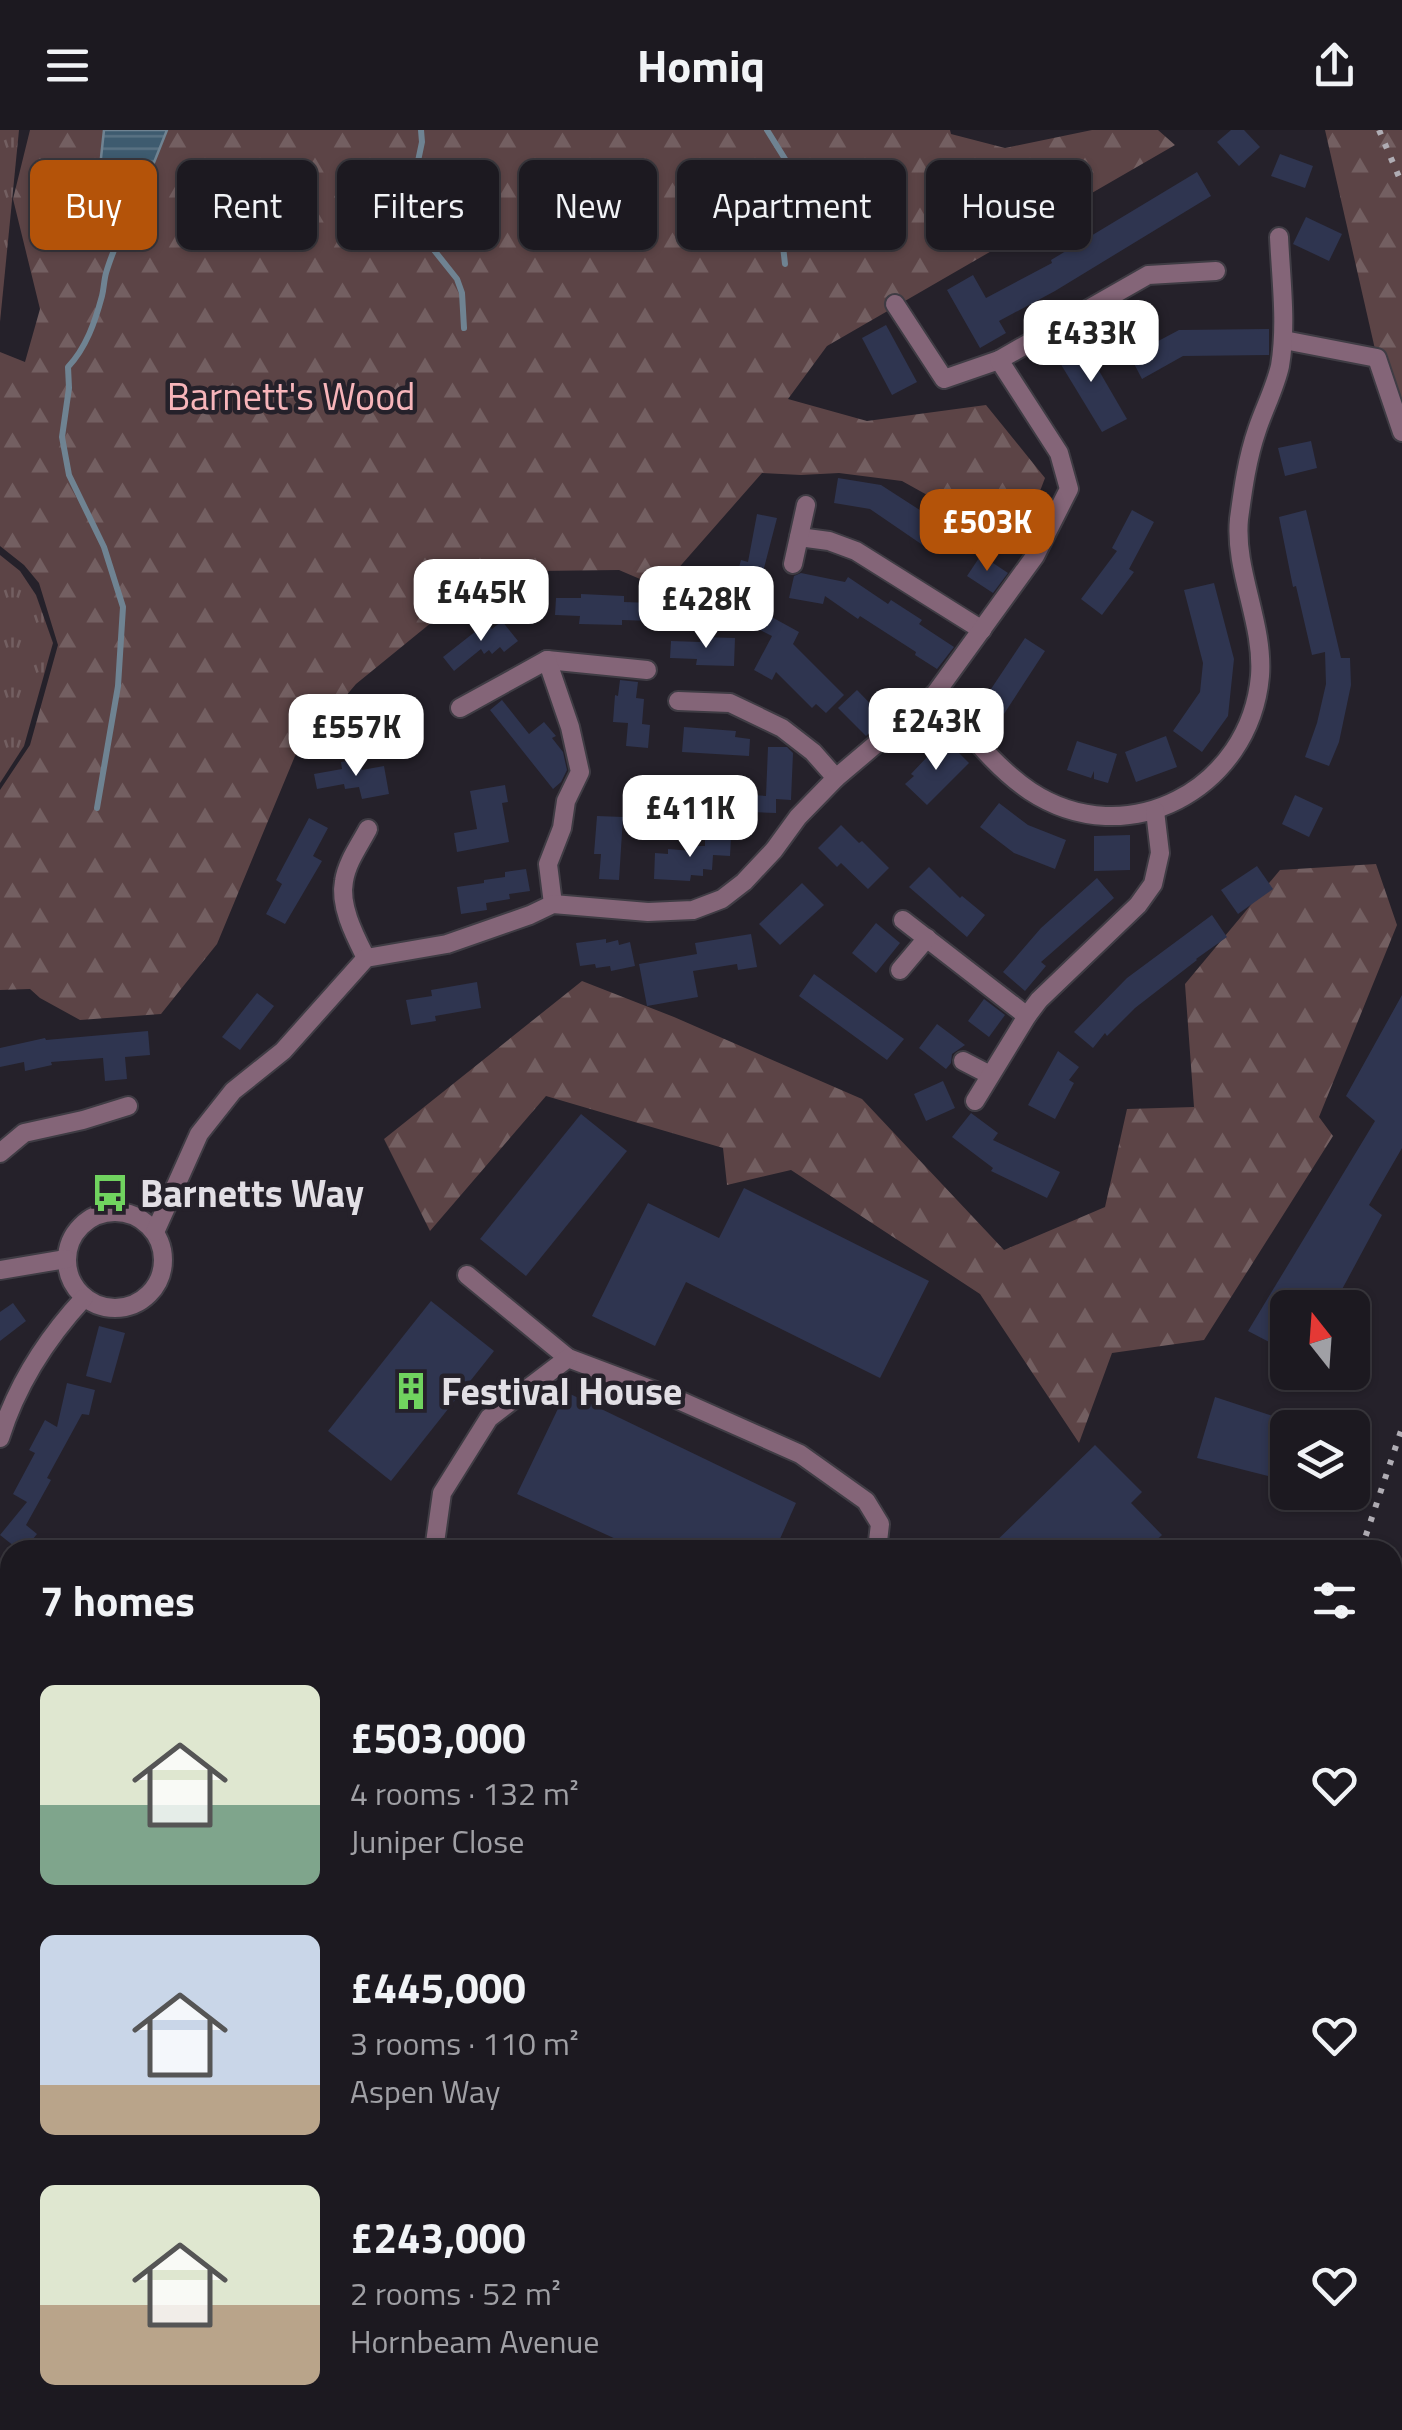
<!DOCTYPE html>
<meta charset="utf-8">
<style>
:root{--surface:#1c1920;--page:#29262d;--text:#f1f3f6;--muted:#a0a0a5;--line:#3a383e;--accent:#b45309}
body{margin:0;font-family:"Titillium Web",sans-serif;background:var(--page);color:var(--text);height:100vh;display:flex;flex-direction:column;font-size:38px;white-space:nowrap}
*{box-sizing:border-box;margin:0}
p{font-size:32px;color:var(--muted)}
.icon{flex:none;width:55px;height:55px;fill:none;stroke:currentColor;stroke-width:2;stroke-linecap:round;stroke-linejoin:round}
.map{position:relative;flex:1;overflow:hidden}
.details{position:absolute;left:0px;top:1410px;width:1402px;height:890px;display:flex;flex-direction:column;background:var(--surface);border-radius:30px 30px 0 0;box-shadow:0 2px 8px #0004,0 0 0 2px var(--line)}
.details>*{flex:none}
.guide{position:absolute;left:30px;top:30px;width:1342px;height:90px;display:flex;gap:20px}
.needle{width:65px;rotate:343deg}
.controls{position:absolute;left:1270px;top:1160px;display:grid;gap:20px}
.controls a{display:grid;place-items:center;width:100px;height:100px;border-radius:15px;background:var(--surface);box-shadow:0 2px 8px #0004,0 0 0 2px var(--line);font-size:50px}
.price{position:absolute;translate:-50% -85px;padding:0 22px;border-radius:20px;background:#fff;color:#222;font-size:32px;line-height:65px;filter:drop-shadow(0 2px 5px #0008)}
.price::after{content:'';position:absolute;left:50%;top:60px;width:30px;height:22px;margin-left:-15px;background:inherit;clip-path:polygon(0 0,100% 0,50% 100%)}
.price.selected{background:var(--accent);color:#fff}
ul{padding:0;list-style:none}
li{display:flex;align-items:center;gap:30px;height:250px;padding:0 40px}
li span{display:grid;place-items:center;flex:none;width:280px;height:200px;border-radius:15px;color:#555}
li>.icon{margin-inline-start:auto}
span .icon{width:120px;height:120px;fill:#fffc;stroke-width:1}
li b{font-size:42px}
h2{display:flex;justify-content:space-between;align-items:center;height:120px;padding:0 40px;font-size:42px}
.chip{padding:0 35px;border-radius:15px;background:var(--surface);box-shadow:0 2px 8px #0004,0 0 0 2px var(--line);font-size:35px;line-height:90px}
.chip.selected{background:var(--accent);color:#fff}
header{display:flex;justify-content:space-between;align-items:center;height:130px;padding:0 40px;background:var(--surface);font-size:45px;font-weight:700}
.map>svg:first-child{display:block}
</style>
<header><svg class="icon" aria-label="menu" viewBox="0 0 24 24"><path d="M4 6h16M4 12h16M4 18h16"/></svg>Homiq<svg class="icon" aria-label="share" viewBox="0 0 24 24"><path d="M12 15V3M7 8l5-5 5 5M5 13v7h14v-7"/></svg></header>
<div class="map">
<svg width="1402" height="2300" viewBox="0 0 1402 2300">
<defs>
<pattern id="grass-tufts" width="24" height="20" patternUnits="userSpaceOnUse" patternTransform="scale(2.5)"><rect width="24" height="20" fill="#5c4446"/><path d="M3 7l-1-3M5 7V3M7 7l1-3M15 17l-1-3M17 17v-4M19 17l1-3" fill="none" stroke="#735f61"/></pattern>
<pattern id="forest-firs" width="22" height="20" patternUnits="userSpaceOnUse" patternTransform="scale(2.5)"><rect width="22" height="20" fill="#5c4446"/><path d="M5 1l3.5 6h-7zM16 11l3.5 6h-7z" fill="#735f61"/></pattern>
<pattern id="garden-furrows" width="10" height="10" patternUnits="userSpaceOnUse" patternTransform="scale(2.5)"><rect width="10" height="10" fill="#5c4446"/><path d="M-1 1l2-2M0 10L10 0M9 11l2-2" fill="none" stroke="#735f61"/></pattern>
<pattern id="water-rules" width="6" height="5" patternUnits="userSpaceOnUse" patternTransform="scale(2.5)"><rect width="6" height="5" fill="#3e5b6f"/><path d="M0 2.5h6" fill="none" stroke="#5a7283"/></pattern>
</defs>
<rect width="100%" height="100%" fill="#25212a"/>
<g fill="url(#grass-tufts)">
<polygon points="0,0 19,0 0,192"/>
<polygon points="0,425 20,441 36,465 53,513 24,616 0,653"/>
<polygon points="1402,1927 1402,2235 1392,2228 1392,1959"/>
</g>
<g fill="url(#forest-firs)">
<polygon points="30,0 950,0 951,4 1005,18 1092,0 1158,0 1175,15 827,216 788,269 867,291 986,275 1045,348 1019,416 902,351 839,343 801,345 762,343 661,458 619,440 535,441 437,488 356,554 295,626 217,814 161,884 80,890 40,868 30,859 0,860 0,660 30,615 58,515 39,453 24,435 0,416 0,222 25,232 40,179 13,69"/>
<polygon points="1325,0 1402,0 1402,281 1377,228"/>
<polygon points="1376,734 1397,795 1319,987 1333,1006 1204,1210 1112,1223 1079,1313 980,1164 791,1040 727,1055 723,1018 546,966 430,1101 384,1009 582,851 674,887 862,969 1004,1120 1105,1077 1127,979 1194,977 1185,854 1280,740"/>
</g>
<polygon fill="url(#garden-furrows)" points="10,1849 10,2134 0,2141 0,1850"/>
<polygon fill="url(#water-rules)" stroke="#6f8392" stroke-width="2.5" points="104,0 167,0 153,35 140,80 136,85 128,83 135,53 133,48 129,45 115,49 108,48 100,37"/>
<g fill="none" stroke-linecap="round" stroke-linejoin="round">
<g stroke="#6f8392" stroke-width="6">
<polyline points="421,0 422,12 413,55 418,100 457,149 462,163 464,198"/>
<polyline points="767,0 803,58 783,98 782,107 785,134"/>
<polyline points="803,58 841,83 882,104"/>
<path d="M97,678l21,-122 5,-79 -19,-60 -35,-72 -7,-38 7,-49 -1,-21c18,-19 27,-45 34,-71 2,-8 2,-16 4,-23 6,-21 16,-40 22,-60"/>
</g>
</g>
<g fill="#2f3550">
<polygon points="1231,0 1244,0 1260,17 1239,36 1217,12"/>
<polygon points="1280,24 1313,36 1305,58 1271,46"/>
<polygon points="1197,42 1211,66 1055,161 999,191 1006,203 980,218 947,160 973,145 986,168 1052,133 1051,130"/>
<polygon points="1306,87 1342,104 1329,131 1293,114"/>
<polygon points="886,195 917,252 892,265 862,208"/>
<polygon points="1269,199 1269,225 1183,226 1142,249 1130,226 1179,200"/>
<polygon points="1080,208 1127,289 1102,302 1054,223"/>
<polygon points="1311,311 1317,338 1285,346 1278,318"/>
<polygon points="838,348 881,355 943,395 927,418 870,379 834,373"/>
<polygon points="1132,380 1154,392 1129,439 1134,442 1102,485 1081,469 1117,421 1112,418"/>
<polygon points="1306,380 1341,528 1350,528 1351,555 1339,612 1329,636 1305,627 1317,593 1326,554 1325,522 1312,525 1296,456 1293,457 1279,387"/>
<polygon points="757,384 777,388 758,461 734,456 741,430 748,432"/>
<polygon points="981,425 1008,443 993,463 967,446"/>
<polygon points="801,443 845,452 848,447 888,474 891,470 922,490 919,494 954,517 937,539 915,525 916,522 860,486 858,489 825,466 823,474 789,468 794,446"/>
<polygon points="1214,453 1234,529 1228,586 1202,622 1173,601 1200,562 1203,533 1184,460"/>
<polygon points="581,464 624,466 624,472 653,473 652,491 622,490 622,495 579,494 580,486 555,485 556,468 581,468"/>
<polygon points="755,478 799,502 793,514 844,565 826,583 816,574 812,578 776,542 772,550 754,540 772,506 746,493"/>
<polygon points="502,491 518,511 504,522 500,517 492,524 489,520 484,524 481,519 454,541 443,527 476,501 477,503 488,494 492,499"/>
<polygon points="701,507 735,508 734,536 696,535 697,529 670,528 671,511 700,512"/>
<polygon points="1025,508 1045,521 1004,584 983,571"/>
<polygon points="620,550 638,552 636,568 644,569 642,594 650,595 648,618 626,616 628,593 613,592 615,565 618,566"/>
<polygon points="857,560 885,589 866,606 838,578"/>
<polygon points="502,570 529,604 544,592 556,606 552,608 563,622 567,640 561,652 553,659 490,580"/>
<polygon points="684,597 736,601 735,607 750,609 749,626 682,622"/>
<polygon points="1166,606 1177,637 1136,652 1125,622"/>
<polygon points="1077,611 1117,624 1108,653 1094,649 1094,641 1091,648 1067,640"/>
<polygon points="948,612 969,633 927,675 905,654 914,646 911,644 928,626 931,629"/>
<polygon points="768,617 787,617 793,623 791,670 776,669 776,683 751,682 751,665 766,666"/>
<polygon points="360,629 362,640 384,636 389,664 362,669 359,657 345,659 344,654 317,659 314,644 342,639 341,632"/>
<polygon points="505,655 508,672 502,673 509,712 457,722 454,703 477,699 470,661"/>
<polygon points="1295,665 1323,678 1309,707 1282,694"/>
<polygon points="999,673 1028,695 1066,710 1055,739 1014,723 980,697"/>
<polygon points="597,686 623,687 619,750 599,749 601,724 594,724"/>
<polygon points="309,688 328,698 313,726 322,731 285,794 266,784 282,754 276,750"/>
<polygon points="841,695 859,713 862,711 889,738 868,759 841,733 837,737 818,718"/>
<polygon points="1130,705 1130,740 1094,741 1094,706"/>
<polygon points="705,707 731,708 730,726 713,725 712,740 703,739 703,746 691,745 690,751 654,749 655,723 668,724 668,719 693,721 693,716 705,716"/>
<polygon points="1257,736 1273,759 1238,784 1221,760"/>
<polygon points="929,737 960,768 962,766 985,785 967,807 909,757"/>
<polygon points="526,739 530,761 509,764 510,769 486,773 487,780 461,784 457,757 484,753 484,750 505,747 505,742"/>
<polygon points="1097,748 1114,768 1041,832 1046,836 1025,861 1003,842 1041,798"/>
<polygon points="802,753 824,775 780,815 759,794"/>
<polygon points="1212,785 1227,807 1196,829 1197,830 1135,878 1107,906 1105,903 1093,918 1074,902 1127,848"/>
<polygon points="876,793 900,813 876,843 852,823"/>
<polygon points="751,804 757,837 738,840 737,834 693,841 698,867 647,876 639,834 697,824 695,813"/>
<polygon points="606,809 606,813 618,810 619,815 630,812 635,836 611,841 610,836 596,838 595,834 580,836 576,813"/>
<polygon points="814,844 904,909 887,930 799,866"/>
<polygon points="477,852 481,878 435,886 436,891 411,895 406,870 432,866 431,860"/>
<polygon points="257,863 274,876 240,920 222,907"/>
<polygon points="1402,865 1402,1018 1369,1075 1382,1085 1332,1178 1318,1168 1312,1178 1288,1178 1288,1222 1248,1201 1375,991 1346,966"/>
<polygon points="984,869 1005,885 989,907 968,891"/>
<polygon points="937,894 965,915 952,924 951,933 946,939 919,918"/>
<polygon points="148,901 150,925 125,927 127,949 105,951 103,928 51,932 52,935 25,941 24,932 0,937 0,918 45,908 46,910"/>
<polygon points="1058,921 1079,937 1069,950 1074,953 1055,989 1028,975"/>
<polygon points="943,951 955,978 926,991 914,964"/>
<polygon points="971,983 998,1003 993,1010 1060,1042 1047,1068 991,1041 993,1038 952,1007"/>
<polygon points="581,984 627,1021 526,1146 480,1109"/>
<polygon points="744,1058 929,1151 880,1248 686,1152 655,1216 592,1186 648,1073 719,1108"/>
<polygon points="431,1171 494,1221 391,1351 328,1301"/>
<polygon points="13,1173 26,1191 0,1211 0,1182"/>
<polygon points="99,1196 125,1203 111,1253 86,1246"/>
<polygon points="67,1253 95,1260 89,1285 82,1284 47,1348 51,1350 26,1395 37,1404 24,1420 19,1420 0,1405 27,1372 13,1364 35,1323 29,1320 45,1290 57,1297"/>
<polygon points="566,1262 796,1373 775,1420 640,1420 517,1364"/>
<polygon points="1215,1267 1288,1291 1288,1351 1197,1328"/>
<polygon points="1095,1315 1142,1362 1131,1373 1162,1405 1146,1420 987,1420"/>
</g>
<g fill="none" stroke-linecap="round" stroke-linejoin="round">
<g stroke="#3f3c44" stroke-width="22">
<g id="street">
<polyline points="895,174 944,249 999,230"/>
<polyline points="1284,210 1377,228 1402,302"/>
<polyline points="799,407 829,411 856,421 982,500"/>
<polyline points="793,434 806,375"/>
<polyline points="547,530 647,540"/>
<path d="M935,564c30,33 58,72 95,97 97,64 220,-2 230,-115 4,-53 -26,-105 -21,-157 4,-30 8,-60 18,-89 7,-21 18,-42 23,-64 7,-42 1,-86 -1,-129"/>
<polyline points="678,571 730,573 782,598 813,622 836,648"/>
<polyline points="460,578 547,530 570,597 580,642 566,671 562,698 548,734 553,774"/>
<polyline points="903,790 1027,886"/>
<path d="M366,828c-11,-22 -27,-52 -22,-77 3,-19 15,-35 24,-52"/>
<polyline points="900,840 927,808"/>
<polyline points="963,931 990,945"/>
<polyline points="975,971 1027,886 1039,870 1138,775 1153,754 1160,723 1155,681"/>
<polyline points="0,1023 24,1003 83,990 128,976"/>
<circle cx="115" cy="1130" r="48"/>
<polyline points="155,1102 199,1004 233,961 283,921 366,828 447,814 530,785 553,774 648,782 693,780 722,769 744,752 774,720 798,687 836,648 935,564 1035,426 1069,359 1059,323 999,230 1148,145 1216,141"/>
<polyline points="0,1140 66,1129"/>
<polyline points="467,1145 568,1228 674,1268 800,1324 866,1371 880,1394 877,1420"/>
<path d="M0,1308c17,-54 45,-98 84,-140"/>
<polyline points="434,1420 442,1363 489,1288 568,1228"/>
<polyline points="0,1622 3,1615"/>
<polyline points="0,2255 10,2251"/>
<polyline points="152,2300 155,2290"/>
<polyline points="1303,2300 1306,2290"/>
</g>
</g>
<g stroke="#3f3c44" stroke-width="25">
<g id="secondary">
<polyline points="1392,1554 1402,1554"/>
<polyline points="1020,2300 1023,2290"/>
</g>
</g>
<use href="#street" stroke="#846578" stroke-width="18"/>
<use href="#secondary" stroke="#bb8aa9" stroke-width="20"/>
<g stroke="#afacb3" stroke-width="6" stroke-dasharray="5 10" stroke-linecap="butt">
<polyline points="1379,0 1402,54"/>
<polyline points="1361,1420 1402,1298"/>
<polyline points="1140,2300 1142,2290"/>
</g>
</g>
<defs>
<g id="bus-bare" transform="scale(3)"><path d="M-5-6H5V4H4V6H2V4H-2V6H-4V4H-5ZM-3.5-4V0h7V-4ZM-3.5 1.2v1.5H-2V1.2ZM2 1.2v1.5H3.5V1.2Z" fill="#70d35f" stroke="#25212a" stroke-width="2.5" paint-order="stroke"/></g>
<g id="building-bare" transform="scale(3)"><path d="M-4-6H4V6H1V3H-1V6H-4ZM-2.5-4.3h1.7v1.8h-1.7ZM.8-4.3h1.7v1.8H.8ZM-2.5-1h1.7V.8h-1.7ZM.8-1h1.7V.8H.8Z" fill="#70d35f" stroke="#25212a" stroke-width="2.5" paint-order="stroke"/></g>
</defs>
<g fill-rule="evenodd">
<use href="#bus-bare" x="110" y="1063"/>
<use href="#building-bare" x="411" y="1261"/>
</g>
<g text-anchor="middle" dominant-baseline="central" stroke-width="9" stroke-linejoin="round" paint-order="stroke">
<g font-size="38" fill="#f7b5ba" stroke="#25212a">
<text x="291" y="266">Barnett's Wood</text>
</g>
<g font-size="38" font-weight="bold" fill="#e2dfe5" stroke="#25212a" text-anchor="start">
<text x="140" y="1063">Barnetts Way</text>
<text x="441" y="1261">Festival House</text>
</g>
</g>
</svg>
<div class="controls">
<a><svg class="needle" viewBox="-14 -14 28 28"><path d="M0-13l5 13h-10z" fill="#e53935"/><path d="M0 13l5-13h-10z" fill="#a0a0a5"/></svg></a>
<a><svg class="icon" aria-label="layers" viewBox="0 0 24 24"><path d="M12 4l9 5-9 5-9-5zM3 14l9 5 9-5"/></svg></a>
</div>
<b class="price" style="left:1091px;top:255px">£433K</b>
<b class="price selected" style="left:987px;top:444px">£503K</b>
<b class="price" style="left:481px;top:514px">£445K</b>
<b class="price" style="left:706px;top:521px">£428K</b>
<b class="price" style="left:936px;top:643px">£243K</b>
<b class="price" style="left:356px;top:649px">£557K</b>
<b class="price" style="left:690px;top:730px">£411K</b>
<div class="guide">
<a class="chip selected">Buy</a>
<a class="chip">Rent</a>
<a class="chip">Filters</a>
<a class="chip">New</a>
<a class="chip">Apartment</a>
<a class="chip">House</a>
</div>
<section class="details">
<h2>7 homes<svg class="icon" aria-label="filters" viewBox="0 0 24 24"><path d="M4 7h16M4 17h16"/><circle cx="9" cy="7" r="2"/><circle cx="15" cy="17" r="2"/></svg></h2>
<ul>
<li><span style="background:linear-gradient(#dfe7d0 60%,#7fa58c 0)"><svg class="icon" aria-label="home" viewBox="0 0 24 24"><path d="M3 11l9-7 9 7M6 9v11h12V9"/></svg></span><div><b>£503,000</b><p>4 rooms · 132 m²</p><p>Juniper Close</p></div><svg class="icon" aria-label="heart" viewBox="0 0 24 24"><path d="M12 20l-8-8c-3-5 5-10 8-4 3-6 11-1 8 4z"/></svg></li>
<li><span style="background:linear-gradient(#c9d6e8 75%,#b9a48a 0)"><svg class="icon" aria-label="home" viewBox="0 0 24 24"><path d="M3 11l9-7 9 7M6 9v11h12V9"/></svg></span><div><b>£445,000</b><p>3 rooms · 110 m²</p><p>Aspen Way</p></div><svg class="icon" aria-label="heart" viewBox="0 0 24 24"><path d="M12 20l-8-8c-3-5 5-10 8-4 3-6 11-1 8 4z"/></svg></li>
<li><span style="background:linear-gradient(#dfe7d0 60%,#b9a48a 0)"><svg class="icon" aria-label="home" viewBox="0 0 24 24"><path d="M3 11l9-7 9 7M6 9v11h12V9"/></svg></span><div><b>£243,000</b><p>2 rooms · 52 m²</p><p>Hornbeam Avenue</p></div><svg class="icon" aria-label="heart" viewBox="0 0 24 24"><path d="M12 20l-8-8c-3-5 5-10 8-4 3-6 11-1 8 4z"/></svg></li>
</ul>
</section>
</div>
